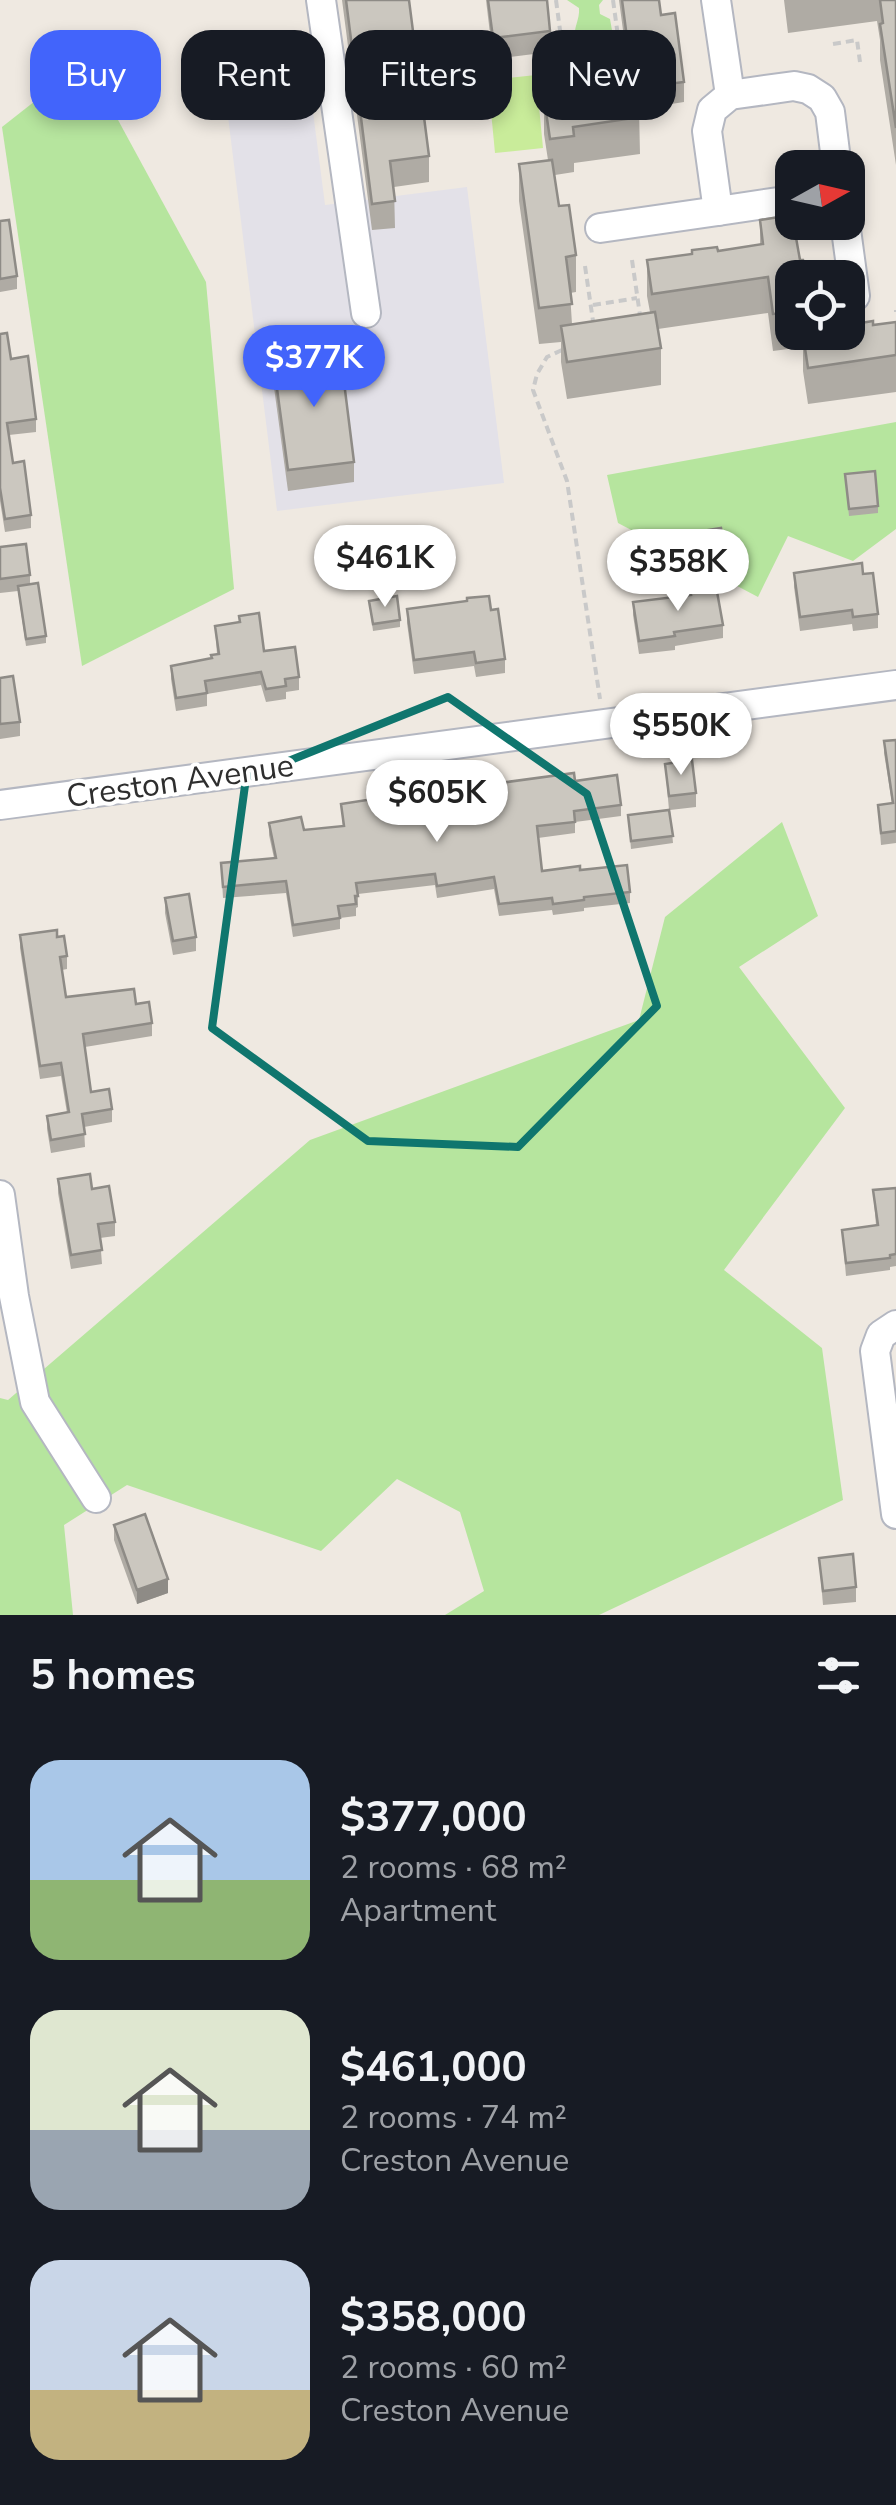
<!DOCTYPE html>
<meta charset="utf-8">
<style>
:root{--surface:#171b24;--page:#242831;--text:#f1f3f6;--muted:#9ea1a6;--accent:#4264fb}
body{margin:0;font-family:"Nunito Sans",sans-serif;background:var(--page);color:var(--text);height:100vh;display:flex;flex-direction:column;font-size:38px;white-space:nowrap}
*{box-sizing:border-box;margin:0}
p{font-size:32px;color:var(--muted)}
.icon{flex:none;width:55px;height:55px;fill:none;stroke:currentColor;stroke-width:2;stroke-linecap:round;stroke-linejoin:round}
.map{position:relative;height:1615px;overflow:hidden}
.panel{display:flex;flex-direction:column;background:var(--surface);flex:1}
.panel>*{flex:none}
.banner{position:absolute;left:30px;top:30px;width:838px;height:90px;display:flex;gap:20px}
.needle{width:65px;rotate:82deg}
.tools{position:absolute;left:775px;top:150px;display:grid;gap:20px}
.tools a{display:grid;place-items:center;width:90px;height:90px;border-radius:20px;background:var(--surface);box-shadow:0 5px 15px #0003;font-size:50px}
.price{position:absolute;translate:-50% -85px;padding:0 22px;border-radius:35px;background:#fff;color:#222;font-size:32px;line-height:65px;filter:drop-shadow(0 2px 5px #0008)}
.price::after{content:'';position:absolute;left:50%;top:60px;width:30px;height:22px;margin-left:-15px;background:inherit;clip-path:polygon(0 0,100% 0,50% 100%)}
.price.selected{background:var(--accent);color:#fff}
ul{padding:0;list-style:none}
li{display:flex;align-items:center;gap:30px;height:250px;padding:0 30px}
li span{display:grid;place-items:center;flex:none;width:280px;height:200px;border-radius:30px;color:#555}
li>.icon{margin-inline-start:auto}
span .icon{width:120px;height:120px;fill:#fffc;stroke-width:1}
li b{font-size:42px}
h2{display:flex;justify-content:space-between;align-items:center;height:120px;padding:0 30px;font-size:42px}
.tag{padding:0 35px;border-radius:30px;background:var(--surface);box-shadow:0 5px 15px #0003;font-size:35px;line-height:90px}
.tag.selected{background:var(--accent);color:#fff}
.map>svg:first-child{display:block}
</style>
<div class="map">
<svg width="896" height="1615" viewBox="0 0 896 1615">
<rect width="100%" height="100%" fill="#efe9e1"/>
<polygon fill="#e3e1e8" points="304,42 325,205 467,187 504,483 277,511 220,52"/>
<g fill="#b6e59e">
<path d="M567,0h36l-4,5 1,9 10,5 3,17 -8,11 -20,3 -10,-10c-2,-13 5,-20 4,-32z"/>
<polygon points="86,61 206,282 234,589 82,666 2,127"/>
<polygon points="896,422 896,529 853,561 788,536 758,597 618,523 607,475"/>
<polygon points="782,822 818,916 739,967 845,1108 724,1270 822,1348 843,1500 599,1615 445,1615 484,1591 460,1512 397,1479 321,1551 127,1485 64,1525 73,1615 0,1615 0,1398 8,1400 310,1140 639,1020 665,917"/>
</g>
<polygon fill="#c9ec9a" points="536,75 543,148 495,153 488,80"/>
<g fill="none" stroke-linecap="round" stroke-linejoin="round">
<g stroke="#b4b7c1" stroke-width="32">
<g id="minor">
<polyline points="321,0 366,313"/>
<polyline points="716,0 730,95"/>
<polyline points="792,200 718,211 707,131 712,110 730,95 794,86 808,89 822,98 830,112 837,168"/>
<polyline points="845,222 855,296"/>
<polyline points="600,228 718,211"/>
<polyline points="0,805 896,685"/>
<polyline points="0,1195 14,1296 35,1402 96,1498"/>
<polyline points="896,1325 881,1335 875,1351 896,1514"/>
</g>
</g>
<g stroke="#c9c9c9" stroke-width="4" stroke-dasharray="8 5" stroke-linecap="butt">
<polyline points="556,0 562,45 618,87"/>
<polyline points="613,0 625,87"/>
<polyline points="833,44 857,40 860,62"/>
<polyline points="636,107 641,111 650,109"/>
<polyline points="632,260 640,315"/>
<polyline points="585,266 593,321"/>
<polyline points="593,305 637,298"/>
<polyline points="896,310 896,312"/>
<polyline points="562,350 547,357 537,374 533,390 567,481 600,699"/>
</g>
<use href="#minor" stroke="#fff" stroke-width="28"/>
</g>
<g fill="#afaba4">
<polygon points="342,0 409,0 429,156 429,182 394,187 395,228 372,230"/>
<polygon points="486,0 547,0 550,31 550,52 493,59"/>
<polygon points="619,0 659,0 661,15 684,82 684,102 639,109 640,154 574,163 574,172 555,175 559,206 576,255 576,292 570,293 572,324 650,312 647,296 647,260 760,245 760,220 792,278 792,332 806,332 806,334 873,325 896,355 896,392 808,404 803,371 803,347 773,351 768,313 658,329 661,348 661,385 567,399 561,362 561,342 539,344 519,201 519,164 548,160 544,134 544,98 567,94 567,92 630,83"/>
<polygon points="784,0 896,0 896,165 880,60 880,40 877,21 788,33"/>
<polygon points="0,221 17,276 17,289 0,292"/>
<polygon points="0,334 36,419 36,432 9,435 13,463 31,515 31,528 5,532 0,501"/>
<polygon points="273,359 354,462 354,482 288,491 273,380"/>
<polygon points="845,474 878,506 878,513 849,516"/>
<polygon points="696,532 726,555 726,563 700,566"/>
<polygon points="0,547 30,575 30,584 46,636 46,643 26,646 18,591 0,593"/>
<polygon points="794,573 863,574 878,614 878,628 853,631 852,624 800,631 794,587"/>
<polygon points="369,601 400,620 400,627 373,631"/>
<polygon points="633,602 723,625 723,638 675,646 675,650 639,654 633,615"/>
<polygon points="407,609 491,610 505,659 505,673 476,677 474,666 414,674 407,623"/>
<polygon points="239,616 264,651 299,677 299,690 286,692 286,699 266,702 261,685 207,694 207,706 176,711 171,679 171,666 211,659 217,654 215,626 239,622"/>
<polygon points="0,678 20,722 20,736 0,739"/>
<polygon points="896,740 896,843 881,845 878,805 892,803 884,753 884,741"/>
<polygon points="665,764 696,793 696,807 670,810 673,843 631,849 628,815 669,810"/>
<polygon points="575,781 621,805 621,816 575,822 575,833 538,838 542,871 580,870 630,892 630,903 584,908 584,911 553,915 552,910 499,916 494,889 437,898 435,885 358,894 358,907 356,908 356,916 340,918 340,929 293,937 286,893 223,898 221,863 274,858 269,835 269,823 304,830 343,826 341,804 398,795 398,788 418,794"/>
<polygon points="165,898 196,937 196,951 173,955 165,913"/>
<polygon points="20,935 57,937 67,956 67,969 62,970 66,997 136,1004 152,1023 152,1036 85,1047 91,1092 112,1109 112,1122 84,1127 85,1147 51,1153 47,1129 47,1116 67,1113 61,1076 40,1079 20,948"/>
<polygon points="58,1179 92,1189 115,1222 115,1236 100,1238 102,1264 71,1269 58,1193"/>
<polygon points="896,1188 896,1266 890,1267 890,1270 846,1276 842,1230 876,1225 873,1190"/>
<polygon points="114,1525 168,1593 137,1604 114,1540"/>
<polygon points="819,1558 856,1587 856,1602 823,1605"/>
</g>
<polygon fill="#8e8b86" points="168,1579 168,1593 137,1604 137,1590"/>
<g fill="#cbc7bf" stroke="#8e8b86" stroke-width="2.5">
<polygon points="346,0 409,0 429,156 390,161 395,201 372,204"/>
<polygon points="488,0 547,0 550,31 493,38"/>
<polygon points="622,0 659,0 661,15 675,13 684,82 636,88 635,82 633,83"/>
<polygon points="880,0 896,0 896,128 880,24 883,23"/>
<polygon points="635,82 640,117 573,127 574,136 550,139 544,98 569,94 567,92"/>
<polygon points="552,160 559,206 569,205 576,255 566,257 572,304 539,308 519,164"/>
<polygon points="792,215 800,260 803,260 806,278 792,278 792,312 773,314 768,277 652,294 647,260 692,254 692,250 717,247 718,251 763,244 760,220"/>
<polygon points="9,220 17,276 0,279 0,221"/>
<polygon points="655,312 661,348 567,362 561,326"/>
<polygon points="873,321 873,325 896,322 896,355 808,368 803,335 817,332 848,332 848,325"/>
<polygon points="7,333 11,359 28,356 36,419 7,423 13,463 24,461 31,515 5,519 0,488 0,334"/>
<polygon points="340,350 354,462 288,470 273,359"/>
<polygon points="875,471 878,506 849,509 845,474"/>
<polygon points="721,528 726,555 700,559 696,532"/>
<polygon points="26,544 30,575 0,579 0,547"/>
<polygon points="862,563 863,574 873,573 878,614 853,617 852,610 800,617 794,573"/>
<polygon points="38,583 46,636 26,639 18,586"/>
<polygon points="716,586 723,625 674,632 675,636 639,641 633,602 691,595 690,590"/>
<polygon points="397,596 400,620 373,624 369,601"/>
<polygon points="489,596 491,610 498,609 505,659 476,663 474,652 414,660 407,609 467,601 467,598"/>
<polygon points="259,613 264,651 295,647 299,677 285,679 286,686 266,689 261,672 205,681 207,693 176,698 171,666 212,658 211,655 219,654 215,626 240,622 239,616"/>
<polygon points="13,676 20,722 0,724 0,678"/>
<polygon points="896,740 896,831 881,833 878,805 893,803 884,741"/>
<polygon points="692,760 696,793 669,796 665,764"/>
<polygon points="574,773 575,781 617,775 621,805 574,811 575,822 537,826 542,871 580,866 580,870 627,865 630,892 584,897 584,900 553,904 552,898 499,904 494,877 437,886 435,874 356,883 358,896 355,896 356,904 338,906 340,918 293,925 286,881 223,887 221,863 276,858 269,823 301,817 304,830 344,826 341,804 399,795 398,788 416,785 418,794"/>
<polygon points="669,810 673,836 631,841 628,815"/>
<polygon points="189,894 196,937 173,941 165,898"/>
<polygon points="57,930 57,937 64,936 67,956 60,957 66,997 134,989 136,1004 149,1002 152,1023 83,1034 91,1092 109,1089 112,1109 82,1114 85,1134 51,1140 47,1116 69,1112 61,1063 40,1066 20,935"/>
<polygon points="90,1174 92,1189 109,1186 115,1222 98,1224 102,1250 71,1255 58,1179"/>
<polygon points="896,1188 896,1254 890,1255 890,1258 846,1263 842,1230 878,1225 873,1190"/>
<polygon points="145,1514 168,1579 137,1590 114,1525"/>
<polygon points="853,1554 856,1587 823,1591 819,1558"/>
</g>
<path fill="none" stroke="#0f766e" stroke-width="8" stroke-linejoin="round" d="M448,697l139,97 70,212 -139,141 -150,-6 -156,-113 34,-250z"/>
<g text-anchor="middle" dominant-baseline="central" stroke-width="8" stroke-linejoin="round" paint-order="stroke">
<g font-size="32" fill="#2e2e2e" stroke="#fff">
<text transform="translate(180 781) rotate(-8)">Creston Avenue</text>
</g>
</g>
</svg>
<div class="tools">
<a><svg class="needle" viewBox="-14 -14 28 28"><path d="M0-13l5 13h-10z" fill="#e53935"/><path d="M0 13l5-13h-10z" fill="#9ea1a6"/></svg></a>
<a><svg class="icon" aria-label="locate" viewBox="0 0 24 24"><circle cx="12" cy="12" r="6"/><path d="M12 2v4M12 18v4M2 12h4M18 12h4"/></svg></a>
</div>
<b class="price selected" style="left:314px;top:410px">$377K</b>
<b class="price" style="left:385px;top:610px">$461K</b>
<b class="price" style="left:678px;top:614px">$358K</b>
<b class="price" style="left:681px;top:778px">$550K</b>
<b class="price" style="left:437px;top:845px">$605K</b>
<div class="banner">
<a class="tag selected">Buy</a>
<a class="tag">Rent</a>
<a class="tag">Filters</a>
<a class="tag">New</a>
</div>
</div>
<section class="panel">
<h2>5 homes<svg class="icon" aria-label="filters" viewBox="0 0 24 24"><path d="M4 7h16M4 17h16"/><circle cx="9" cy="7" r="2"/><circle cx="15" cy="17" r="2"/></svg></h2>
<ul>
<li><span style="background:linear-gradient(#a9c7e8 60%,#8fb573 0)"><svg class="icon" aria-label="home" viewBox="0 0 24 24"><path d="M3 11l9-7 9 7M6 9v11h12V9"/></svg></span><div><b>$377,000</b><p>2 rooms · 68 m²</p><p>Apartment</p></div></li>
<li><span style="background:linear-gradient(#dfe7d0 60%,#9aa5b1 0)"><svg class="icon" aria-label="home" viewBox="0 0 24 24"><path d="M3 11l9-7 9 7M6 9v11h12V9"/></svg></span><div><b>$461,000</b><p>2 rooms · 74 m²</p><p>Creston Avenue</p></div></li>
<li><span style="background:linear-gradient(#c9d6e8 65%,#c2b280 0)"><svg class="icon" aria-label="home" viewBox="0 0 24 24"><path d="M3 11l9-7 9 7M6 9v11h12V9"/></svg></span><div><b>$358,000</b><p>2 rooms · 60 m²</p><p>Creston Avenue</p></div></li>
</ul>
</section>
